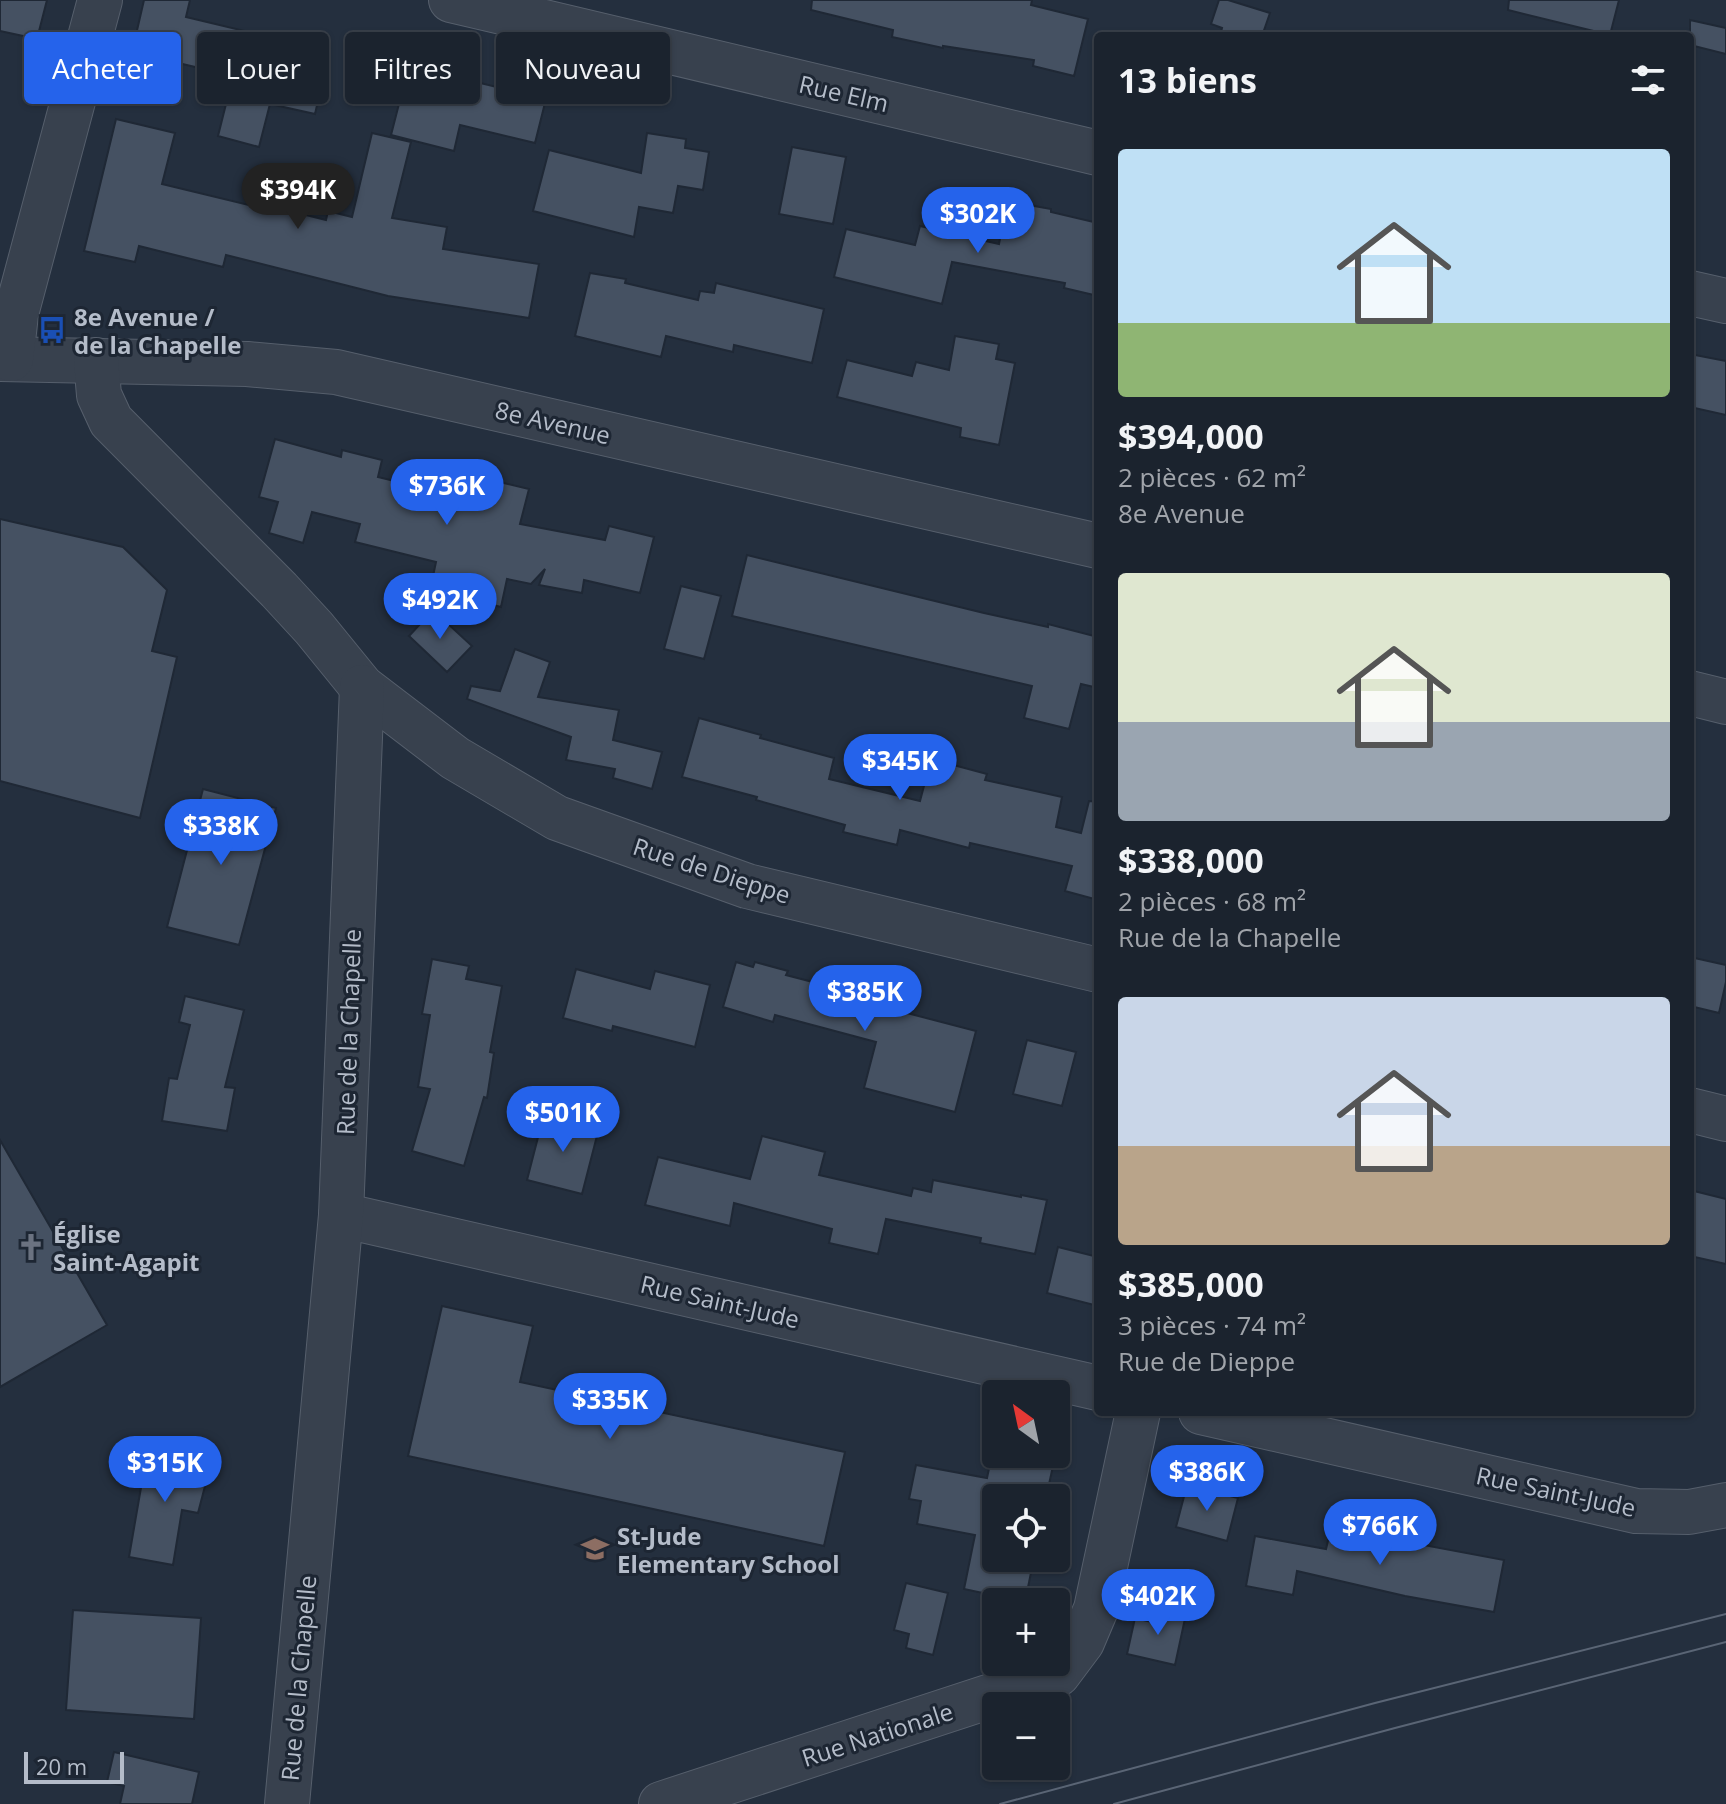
<!DOCTYPE html>
<html lang="fr">
<meta charset="utf-8">
<style>
:root{--surface:#1b232e;--page:#242b36;--text:#f1f3f6;--muted:#a0a4aa;--line:#39404a;--accent:#2563eb}
body{margin:0;font-family:"Open Sans",sans-serif;background:var(--page);color:var(--text);height:100vh;display:flex;flex-direction:column;font-size:30px;white-space:nowrap}
*{box-sizing:border-box;margin:0}
p{font-size:26px;color:var(--muted)}
.icon{flex:none;width:44px;height:44px;fill:none;stroke:currentColor;stroke-width:2;stroke-linecap:round;stroke-linejoin:round}
.map{position:relative;flex:1;overflow:hidden}
.drawer{position:absolute;left:1094px;top:32px;width:600px;height:1384px;display:flex;flex-direction:column;background:var(--surface);border-radius:8px;box-shadow:0 2px 6px #0004,0 0 0 2px var(--line)}
.drawer>*{flex:none}
.top-card{position:absolute;left:24px;top:32px;width:760px;height:72px;display:flex;gap:16px}
.needle{width:52px;rotate:327deg}
.fabs{position:absolute;left:982px;top:1380px;display:grid;gap:16px}
.fabs a{display:grid;place-items:center;width:88px;height:88px;border-radius:8px;background:var(--surface);box-shadow:0 2px 6px #0004,0 0 0 2px var(--line);font-size:40px}
.scale{position:absolute;left:24px;bottom:20px;width:100px;box-sizing:border-box;padding-left:8px;border:4px solid #b4bcc9;border-top:0;font-size:22px;line-height:28px;white-space:nowrap;color:#b4bcc9;-webkit-text-stroke:6px #1d2633;paint-order:stroke}
.price{position:absolute;translate:-50% -68px;padding:0 18px;border-radius:28px;background:var(--accent);color:#fff;font-size:26px;line-height:52px;filter:drop-shadow(0 2px 4px #0008)}
.price::after{content:'';position:absolute;left:50%;top:48px;width:24px;height:18px;margin-left:-12px;background:inherit;clip-path:polygon(0 0,100% 0,50% 100%)}
.price.active{background:#222;color:#fff}
ul{padding:0;list-style:none}
li{display:grid;align-content:center;gap:16px;height:424px;padding:0 24px}
li span{display:grid;place-items:center;height:248px;border-radius:8px;color:#555}
li>.icon{margin-inline-start:auto}
span .icon{width:144px;height:144px;fill:#fffc;stroke-width:1}
li b{font-size:34px}
h2{display:flex;justify-content:space-between;align-items:center;height:96px;padding:0 24px;font-size:34px}
.chip{padding:0 28px;border-radius:8px;background:var(--surface);box-shadow:0 2px 6px #0004,0 0 0 2px var(--line);font-size:28px;line-height:72px}
.chip.active{background:var(--accent);color:#fff}
.map>svg:first-child{display:block}
</style>
<div class="map">
<svg width="1726" height="1804" viewBox="0 0 1726 1804">
<rect width="100%" height="100%" fill="#242f3e"/>
<g fill="#455162" stroke="#1f2835" stroke-width="2">
<polygon points="0,0 47,0 37,39 0,31"/>
<polygon points="144,0 190,0 186,17 295,43 296,41 330,49 315,114 270,104 259,147 218,136 233,76 132,52"/>
<polygon points="812,0 1032,0 1031,5 1088,19 1074,76 1033,66 1034,60 943,46 943,48 892,37 893,30 811,10"/>
<polygon points="1219,0 1228,0 1270,13 1262,36 1220,36 1222,28 1211,24"/>
<polygon points="1509,0 1619,0 1610,35 1508,10"/>
<polygon points="1690,20 1726,28 1726,54 1690,45"/>
<polygon points="430,48 477,60 472,81 546,99 535,143 460,125 454,151 391,135 412,53 427,57"/>
<polygon points="116,119 175,133 162,184 265,209 266,205 326,220 328,211 352,217 372,133 411,142 392,218 447,227 443,249 539,264 529,318 388,296 226,255 223,267 139,246 135,262 84,251"/>
<polygon points="647,133 686,139 685,148 709,152 703,190 678,186 673,213 639,207 634,237 533,211 549,150 641,173"/>
<polygon points="792,147 846,157 833,224 779,214"/>
<polygon points="1007,201 1051,209 1051,212 1098,223 1098,296 1064,288 1065,283 952,262 942,304 834,277 846,229 915,245 920,226 999,244"/>
<polygon points="590,273 626,279 625,283 698,300 700,291 714,293 716,283 824,309 812,363 734,345 733,352 666,336 661,357 575,336"/>
<polygon points="955,336 999,344 996,359 1015,363 999,445 960,437 961,428 837,397 847,360 912,376 916,362 949,370"/>
<polygon points="1690,354 1726,361 1726,415 1690,407"/>
<polygon points="275,439 341,457 342,450 382,460 378,477 452,495 457,472 529,489 520,524 605,540 609,526 654,537 640,593 584,580 582,593 539,585 545,569 531,584 507,579 501,607 430,590 436,562 355,542 360,524 312,512 303,543 269,533 278,502 259,497"/>
<polygon points="0,519 123,547 167,590 152,651 177,657 140,818 0,781"/>
<polygon points="747,555 984,613 1048,627 1048,624 1098,637 1098,688 1081,684 1069,729 1024,718 1032,686 732,616"/>
<polygon points="681,586 721,596 704,659 664,649"/>
<polygon points="433,610 472,646 447,672 409,636"/>
<polygon points="515,649 550,662 538,697 619,710 613,740 662,752 652,789 613,778 615,769 566,760 571,737 467,699 471,686 500,691"/>
<polygon points="699,718 761,735 760,738 834,758 829,779 920,801 931,759 987,774 985,780 1062,797 1056,827 1081,833 1089,801 1098,802 1098,900 1065,891 1072,866 970,843 969,848 900,830 897,845 843,832 845,825 756,800 757,797 682,777"/>
<polygon points="203,789 276,808 239,945 167,927"/>
<polygon points="1690,957 1726,965 1726,982 1719,1013 1690,1006"/>
<polygon points="432,959 469,966 466,979 502,986 490,1052 494,1053 487,1098 484,1097 464,1166 412,1151 430,1089 418,1087 430,1015 422,1014"/>
<polygon points="736,962 753,967 755,962 788,971 786,975 859,994 857,1000 976,1031 955,1112 864,1088 876,1042 775,1015 773,1022 723,1007"/>
<polygon points="576,969 650,989 655,971 710,985 695,1047 613,1026 612,1031 563,1018"/>
<polygon points="185,996 244,1010 225,1087 235,1088 227,1131 162,1121 169,1078 177,1079 190,1025 179,1022"/>
<polygon points="1027,1040 1076,1052 1062,1106 1013,1094"/>
<polygon points="544,1114 599,1128 582,1194 527,1180"/>
<polygon points="762,1136 825,1152 819,1175 911,1196 913,1188 931,1192 933,1180 1021,1197 1021,1195 1047,1200 1035,1254 980,1243 981,1238 886,1219 878,1254 829,1243 832,1229 734,1203 730,1226 645,1205 658,1157 750,1179"/>
<polygon points="0,1140 107,1325 0,1387"/>
<polygon points="1694,1191 1726,1199 1726,1264 1690,1256 1690,1209"/>
<polygon points="1058,1247 1098,1257 1098,1306 1047,1293"/>
<polygon points="442,1306 533,1326 520,1382 845,1452 824,1546 408,1456"/>
<polygon points="143,1449 210,1467 198,1513 182,1510 173,1565 129,1557 143,1476 136,1475"/>
<polygon points="992,1454 1040,1454 1055,1457 1046,1498 996,1498 996,1558 1034,1558 1025,1602 964,1589 975,1535 917,1524 921,1501 909,1499 916,1465 987,1478"/>
<polygon points="1187,1485 1238,1498 1227,1541 1176,1527"/>
<polygon points="1333,1520 1418,1541 1418,1544 1504,1560 1494,1612 1405,1596 1297,1571 1293,1595 1246,1586 1255,1536 1326,1549"/>
<polygon points="906,1583 948,1593 933,1655 906,1648 909,1634 894,1630"/>
<polygon points="1155,1608 1186,1614 1175,1665 1127,1654 1135,1618 1152,1622"/>
<polygon points="73,1610 201,1618 194,1719 66,1710"/>
<polygon points="114,1752 199,1772 192,1804 120,1804 124,1786 107,1782"/>
</g>
<g fill="none" stroke-linecap="round" stroke-linejoin="round">
<g stroke="#565f6c" stroke-width="46">
<g id="minor">
<polyline points="451,0 1098,153"/>
<polyline points="1690,293 1726,301"/>
<polyline points="0,359 247,364 336,372 1098,546"/>
<polyline points="11,359 16,314 100,0"/>
<polyline points="96,360 99,395 111,421 279,590 314,628 362,687 455,758 557,818 747,886 1098,970"/>
<polyline points="1690,693 1726,702"/>
<polyline points="1690,1110 1726,1119"/>
<polyline points="341,1215 1098,1388"/>
<polyline points="1201,1412 1636,1511 1689,1512 1726,1505"/>
<polyline points="287,1804 341,1215 362,687"/>
<polyline points="661,1804 1058,1674 1082,1642 1096,1609 1138,1412"/>
</g>
</g>
<use href="#minor" stroke="#38414e" stroke-width="44"/>
<g stroke="#5a6575" stroke-width="2">
<polyline points="1000,1804 1375,1703 1726,1614"/>
<polyline points="1114,1804 1395,1728 1726,1642"/>
</g>
</g>
<defs>
<g id="bus-bare" transform="scale(2.16)"><path d="M-5-6H5V4H4V6H2V4H-2V6H-4V4H-5ZM-3.5-4V0h7V-4ZM-3.5 1.2v1.5H-2V1.2ZM2 1.2v1.5H3.5V1.2Z" fill="#1a4fb4" stroke="#1d2633" stroke-width="2.5" paint-order="stroke"/></g>
<g id="church-bare" transform="scale(2.16)"><path d="M-1.2-6h2.4v3.5h3.3v2.4h-3.3V6h-2.4V-.1h-3.3v-2.4h3.3Z" fill="#6b7280" stroke="#1d2633" stroke-width="2.5" paint-order="stroke"/></g>
<g id="school-bare" transform="scale(2.16)"><path d="M0-5L7-2L0 1L-7-2ZM-4 1L0 2.5L4 1V4Q0 6-4 4Z" fill="#8d6e63" stroke="#1d2633" stroke-width="2.5" paint-order="stroke"/></g>
</defs>
<g fill-rule="evenodd">
<use href="#bus-bare" x="52" y="330"/>
<use href="#church-bare" x="31" y="1247"/>
<use href="#school-bare" x="595" y="1549"/>
</g>
<g text-anchor="middle" dominant-baseline="central" stroke-width="6" stroke-linejoin="round" paint-order="stroke">
<g font-size="24" fill="#b4bcc9" stroke="#1d2633">
<text transform="translate(844 93) rotate(13)">Rue Elm</text>
<text transform="translate(553 422) rotate(13)">8e Avenue</text>
<text transform="translate(712 870) rotate(18)">Rue de Dieppe</text>
<text transform="translate(348 1032) rotate(-88)">Rue de la Chapelle</text>
<text transform="translate(720 1301) rotate(13)">Rue Saint-Jude</text>
<text transform="translate(1556 1491) rotate(12)">Rue Saint-Jude</text>
<text transform="translate(298 1678) rotate(-85)">Rue de la Chapelle</text>
<text transform="translate(877 1734) rotate(-18)">Rue Nationale</text>
</g>
<g font-size="24" font-weight="bold" fill="#b4bcc9" stroke="#1d2633" text-anchor="start">
<text x="74" y="316">8e Avenue /<tspan x="74" dy="28">de la Chapelle</tspan></text>
<text x="53" y="1233">Église<tspan x="53" dy="28">Saint-Agapit</tspan></text>
<text x="617" y="1535">St-Jude<tspan x="617" dy="28">Elementary School</tspan></text>
</g>
</g>
</svg>
<div class="fabs">
<a><svg class="needle" viewBox="-14 -14 28 28"><path d="M0-13l5 13h-10z" fill="#e53935"/><path d="M0 13l5-13h-10z" fill="#a0a4aa"/></svg></a>
<a><svg class="icon" aria-label="locate" viewBox="0 0 24 24"><circle cx="12" cy="12" r="6"/><path d="M12 2v4M12 18v4M2 12h4M18 12h4"/></svg></a>
<a>+</a>
<a>−</a>
</div>
<div class="scale">20 m</div>
<b class="price active" style="left:298px;top:231px">$394K</b>
<b class="price" style="left:978px;top:255px">$302K</b>
<b class="price" style="left:447px;top:527px">$736K</b>
<b class="price" style="left:440px;top:641px">$492K</b>
<b class="price" style="left:900px;top:802px">$345K</b>
<b class="price" style="left:221px;top:867px">$338K</b>
<b class="price" style="left:865px;top:1033px">$385K</b>
<b class="price" style="left:563px;top:1154px">$501K</b>
<b class="price" style="left:610px;top:1441px">$335K</b>
<b class="price" style="left:165px;top:1504px">$315K</b>
<b class="price" style="left:1207px;top:1513px">$386K</b>
<b class="price" style="left:1380px;top:1567px">$766K</b>
<b class="price" style="left:1158px;top:1637px">$402K</b>
<div class="top-card">
<a class="chip active">Acheter</a>
<a class="chip">Louer</a>
<a class="chip">Filtres</a>
<a class="chip">Nouveau</a>
</div>
<section class="drawer">
<h2>13 biens<svg class="icon" aria-label="filters" viewBox="0 0 24 24"><path d="M4 7h16M4 17h16"/><circle cx="9" cy="7" r="2"/><circle cx="15" cy="17" r="2"/></svg></h2>
<ul>
<li><span style="background:linear-gradient(#bfe0f5 70%,#8fb573 0)"><svg class="icon" aria-label="home" viewBox="0 0 24 24"><path d="M3 11l9-7 9 7M6 9v11h12V9"/></svg></span><div><b>$394,000</b><p>2 pièces · 62 m²</p><p>8e Avenue</p></div></li>
<li><span style="background:linear-gradient(#dfe7d0 60%,#9aa5b1 0)"><svg class="icon" aria-label="home" viewBox="0 0 24 24"><path d="M3 11l9-7 9 7M6 9v11h12V9"/></svg></span><div><b>$338,000</b><p>2 pièces · 68 m²</p><p>Rue de la Chapelle</p></div></li>
<li><span style="background:linear-gradient(#c9d6e8 60%,#b9a48a 0)"><svg class="icon" aria-label="home" viewBox="0 0 24 24"><path d="M3 11l9-7 9 7M6 9v11h12V9"/></svg></span><div><b>$385,000</b><p>3 pièces · 74 m²</p><p>Rue de Dieppe</p></div></li>
</ul>
</section>
</div>
